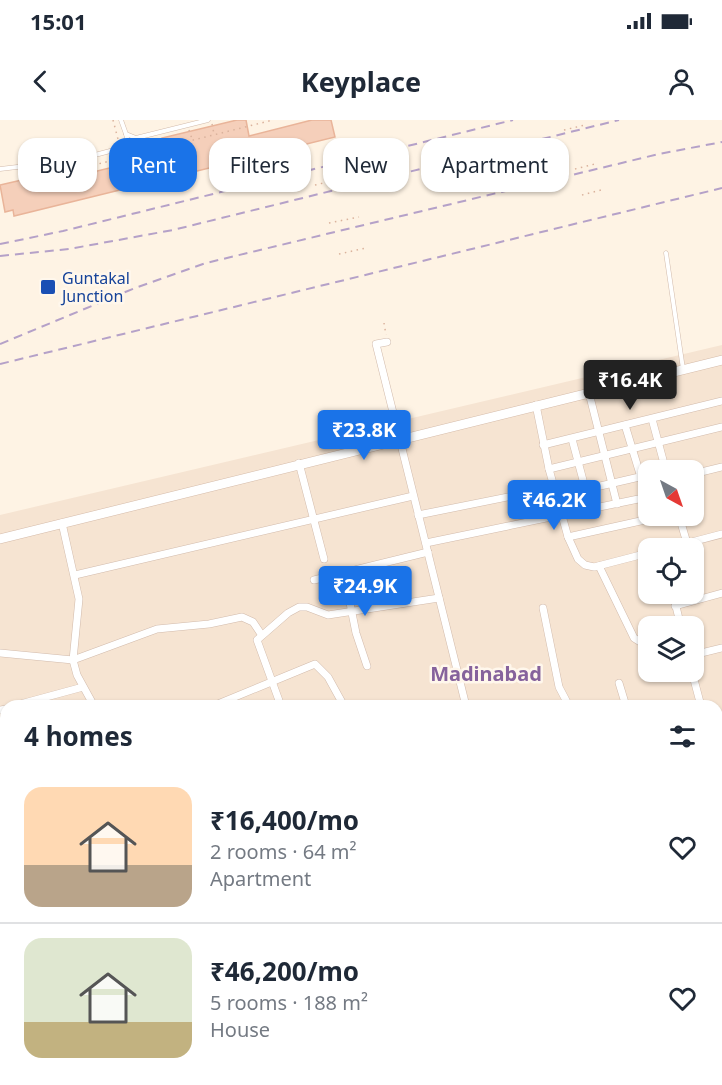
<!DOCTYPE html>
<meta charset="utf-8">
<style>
:root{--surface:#fff;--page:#f2f2f3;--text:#1f2937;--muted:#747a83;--line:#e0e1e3;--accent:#1a73e8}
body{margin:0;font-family:"Noto Sans",sans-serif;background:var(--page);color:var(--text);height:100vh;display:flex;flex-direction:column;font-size:22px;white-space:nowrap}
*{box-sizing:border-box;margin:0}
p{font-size:20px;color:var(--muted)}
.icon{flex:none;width:33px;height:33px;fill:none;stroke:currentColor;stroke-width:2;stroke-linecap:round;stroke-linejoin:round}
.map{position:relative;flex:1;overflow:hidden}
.sheet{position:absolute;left:0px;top:580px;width:723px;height:386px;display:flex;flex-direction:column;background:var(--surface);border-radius:18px 18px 0 0;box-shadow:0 2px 4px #0004}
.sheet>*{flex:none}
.banner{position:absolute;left:18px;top:18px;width:687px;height:54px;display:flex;gap:12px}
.needle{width:39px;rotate:140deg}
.fabs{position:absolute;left:638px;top:340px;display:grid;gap:12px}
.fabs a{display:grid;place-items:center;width:66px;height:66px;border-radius:12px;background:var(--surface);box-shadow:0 2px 4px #0004;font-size:30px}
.price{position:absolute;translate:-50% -51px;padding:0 14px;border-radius:6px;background:var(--accent);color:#fff;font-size:20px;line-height:39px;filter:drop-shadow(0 2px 3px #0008)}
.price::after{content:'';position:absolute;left:50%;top:36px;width:18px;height:14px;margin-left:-9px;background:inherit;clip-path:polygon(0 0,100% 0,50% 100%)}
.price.on{background:#222;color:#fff}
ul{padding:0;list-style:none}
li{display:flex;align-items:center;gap:18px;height:150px;padding:0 24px}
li+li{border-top:2px solid var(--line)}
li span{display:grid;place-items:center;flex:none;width:168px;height:120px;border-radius:18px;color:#555}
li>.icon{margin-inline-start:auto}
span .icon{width:72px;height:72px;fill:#fffc;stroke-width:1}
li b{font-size:26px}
h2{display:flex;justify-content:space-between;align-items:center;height:72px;padding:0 24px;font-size:26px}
.tag{padding:0 21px;border-radius:18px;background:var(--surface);box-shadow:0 2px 4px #0004;font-size:21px;line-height:54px}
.tag.on{background:var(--accent);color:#fff}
.status{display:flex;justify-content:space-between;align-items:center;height:42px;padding:0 30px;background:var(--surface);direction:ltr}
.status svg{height:16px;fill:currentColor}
header{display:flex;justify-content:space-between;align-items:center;height:78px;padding:0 24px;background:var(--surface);font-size:27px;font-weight:700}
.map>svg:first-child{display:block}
</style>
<div class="status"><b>15:01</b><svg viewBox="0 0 49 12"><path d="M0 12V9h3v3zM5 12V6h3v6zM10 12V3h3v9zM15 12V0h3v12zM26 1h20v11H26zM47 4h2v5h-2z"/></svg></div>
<header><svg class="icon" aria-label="back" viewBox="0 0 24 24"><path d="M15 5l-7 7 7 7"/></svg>Keyplace<svg class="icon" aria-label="person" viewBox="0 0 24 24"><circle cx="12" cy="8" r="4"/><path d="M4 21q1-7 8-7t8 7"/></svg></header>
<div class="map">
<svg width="722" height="965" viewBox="0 0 722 965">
<rect width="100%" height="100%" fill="#fef3e4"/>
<path fill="#f6e4d2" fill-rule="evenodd" d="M722,225v543l-5,3v-185h-711v374h593l2,5h-601v-570zM648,351h45v45h-45zM648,429h45v45h-45zM648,507h45v45h-45z"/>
<polygon fill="#f0e1fa" points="6,883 6,960 76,960 67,965 0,965 0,886"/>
<polygon fill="#d4ecc1" points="6,909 6,960 69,960 60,965 6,965 0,955 0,912"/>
<polygon fill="#f5cfba" stroke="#e9b499" stroke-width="1.5" points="237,0 246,0 249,16 312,0 331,0 335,17 14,96 13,90 5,92 0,65 35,57 38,70 82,59 81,55 166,34 162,18"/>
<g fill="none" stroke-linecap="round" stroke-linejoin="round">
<g stroke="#d2bbac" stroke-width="5">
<g id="lane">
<polyline points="121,0 126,14 136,18 208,0"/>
<polyline points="0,49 76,40 129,26 126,14"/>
<polyline points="666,133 683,249"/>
<polyline points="0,638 0,649"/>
<polyline points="0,669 5,691"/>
<polyline points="161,960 164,965"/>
</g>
</g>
<g stroke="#d2bbac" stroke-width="8">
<g id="street">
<polyline points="387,222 376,224 466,586"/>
<polyline points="589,273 617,384"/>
<polyline points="536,285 549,349 568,417 578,439 585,445 594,447 648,433"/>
<polyline points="652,299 666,351"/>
<polyline points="625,305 647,377"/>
<polyline points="572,319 591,390"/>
<polyline points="543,325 722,281"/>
<polyline points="299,343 324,439"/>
<polyline points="549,349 722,307"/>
<polyline points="693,354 722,347"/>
<polyline points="418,395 567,365 596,367 648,355"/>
<polyline points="679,396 687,423"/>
<polyline points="62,403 79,479 73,540 77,555 94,586"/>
<polyline points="568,417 663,396"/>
<polyline points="426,423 648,377"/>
<polyline points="665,429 722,414"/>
<polyline points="599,446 634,518 642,523 648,522"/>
<polyline points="344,453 356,513 367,546"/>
<polyline points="75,455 413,376"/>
<polyline points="314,460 428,432"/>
<polyline points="673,474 681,507"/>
<polyline points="675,486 722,473"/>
<polyline points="543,488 559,567 569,586"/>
<polyline points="0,533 73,540 157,509 209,504 242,497 253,502 261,514"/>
<polyline points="693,535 722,528"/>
<polyline points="692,552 701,586"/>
<polyline points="619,563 626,586"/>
<polyline points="13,586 83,567"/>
<polyline points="213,586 315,544 328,557 344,586"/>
<polyline points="281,586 257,520 288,493 299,487 307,487 328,495 439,478"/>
<polyline points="0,590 6,589"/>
<polyline points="717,652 722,670"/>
<polyline points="717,702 722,699"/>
<polyline points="0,737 6,735"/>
<polyline points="0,741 6,756"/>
<polyline points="0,784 6,782"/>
<polyline points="0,836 6,834"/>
<polyline points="223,960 226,965"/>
<polyline points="326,960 330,965"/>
<polyline points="369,960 372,965"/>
<polyline points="414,960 417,965"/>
<polyline points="459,960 463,965"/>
<polyline points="576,960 578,965"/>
<polyline points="247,965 255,960"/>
<polyline points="489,965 496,960"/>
</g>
</g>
<g stroke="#d5bba9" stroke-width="10">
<polyline id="secondary" points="0,419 722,240"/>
</g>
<g stroke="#dab29c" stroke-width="1.5" stroke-dasharray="1.5 4.5" stroke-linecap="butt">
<polyline points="113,0 119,23"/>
<polyline points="212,4 214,14"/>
<polyline points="189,10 192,19"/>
<polyline points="564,10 585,5"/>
<polyline points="82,48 273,0"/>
<polyline points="575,49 595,44"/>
<polyline points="315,65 349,57"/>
<polyline points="582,75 601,70"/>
<polyline points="329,103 359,97"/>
<polyline points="339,134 366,128"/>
<polyline points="384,203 386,215"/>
</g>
<use href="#lane" stroke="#fff" stroke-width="4"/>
<use href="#street" stroke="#fff" stroke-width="7"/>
<use href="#secondary" stroke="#fff" stroke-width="9"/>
<g stroke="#b5a1c8" stroke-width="2" stroke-dasharray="9 6" stroke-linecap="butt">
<polyline points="0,124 63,111 513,0"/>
<polyline points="0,136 69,129 173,110 619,0"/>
<polyline points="0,224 135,168 206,143 659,34 722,22"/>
<polyline points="0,244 722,68"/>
</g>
</g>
<rect fill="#1a4fb4" stroke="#fff7ec" stroke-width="2" x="40" y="159" width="16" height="16" rx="3"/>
<g text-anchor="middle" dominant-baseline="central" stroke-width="5" stroke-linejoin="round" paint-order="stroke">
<g font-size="16" fill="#164399" stroke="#fff7ec" text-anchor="start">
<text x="62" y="158">Guntakal<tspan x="62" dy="18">Junction</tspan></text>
</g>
<g font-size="20" font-weight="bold" fill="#86629c" stroke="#fff7ec">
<text x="486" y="553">Madinabad</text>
</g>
</g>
</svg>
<div class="fabs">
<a><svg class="needle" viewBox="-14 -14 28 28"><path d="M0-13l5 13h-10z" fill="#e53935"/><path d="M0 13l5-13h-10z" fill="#747a83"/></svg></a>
<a><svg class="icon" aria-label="locate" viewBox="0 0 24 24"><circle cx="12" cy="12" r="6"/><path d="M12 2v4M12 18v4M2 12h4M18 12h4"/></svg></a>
<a><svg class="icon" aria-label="layers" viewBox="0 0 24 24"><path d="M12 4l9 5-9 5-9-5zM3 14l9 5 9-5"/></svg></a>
</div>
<b class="price on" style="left:630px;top:291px">₹16.4K</b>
<b class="price" style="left:364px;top:341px">₹23.8K</b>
<b class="price" style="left:554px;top:411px">₹46.2K</b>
<b class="price" style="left:365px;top:497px">₹24.9K</b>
<div class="banner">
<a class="tag">Buy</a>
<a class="tag on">Rent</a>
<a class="tag">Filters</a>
<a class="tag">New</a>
<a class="tag">Apartment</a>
</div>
<section class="sheet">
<h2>4 homes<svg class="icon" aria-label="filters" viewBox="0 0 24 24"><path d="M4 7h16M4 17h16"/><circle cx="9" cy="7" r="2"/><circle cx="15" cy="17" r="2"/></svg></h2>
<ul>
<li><span style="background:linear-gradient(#ffd9b3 65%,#b9a48a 0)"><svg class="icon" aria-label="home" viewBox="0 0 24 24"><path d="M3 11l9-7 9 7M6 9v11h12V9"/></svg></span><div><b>₹16,400/mo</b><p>2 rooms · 64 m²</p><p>Apartment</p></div><svg class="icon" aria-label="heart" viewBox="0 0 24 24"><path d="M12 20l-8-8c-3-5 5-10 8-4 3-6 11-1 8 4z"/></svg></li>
<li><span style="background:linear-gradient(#dfe7d0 70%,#c2b280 0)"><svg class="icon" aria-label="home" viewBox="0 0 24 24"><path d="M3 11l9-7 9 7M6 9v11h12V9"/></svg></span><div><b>₹46,200/mo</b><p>5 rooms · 188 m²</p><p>House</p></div><svg class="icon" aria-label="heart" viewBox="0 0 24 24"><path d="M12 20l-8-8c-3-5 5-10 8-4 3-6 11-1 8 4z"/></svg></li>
</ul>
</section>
</div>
